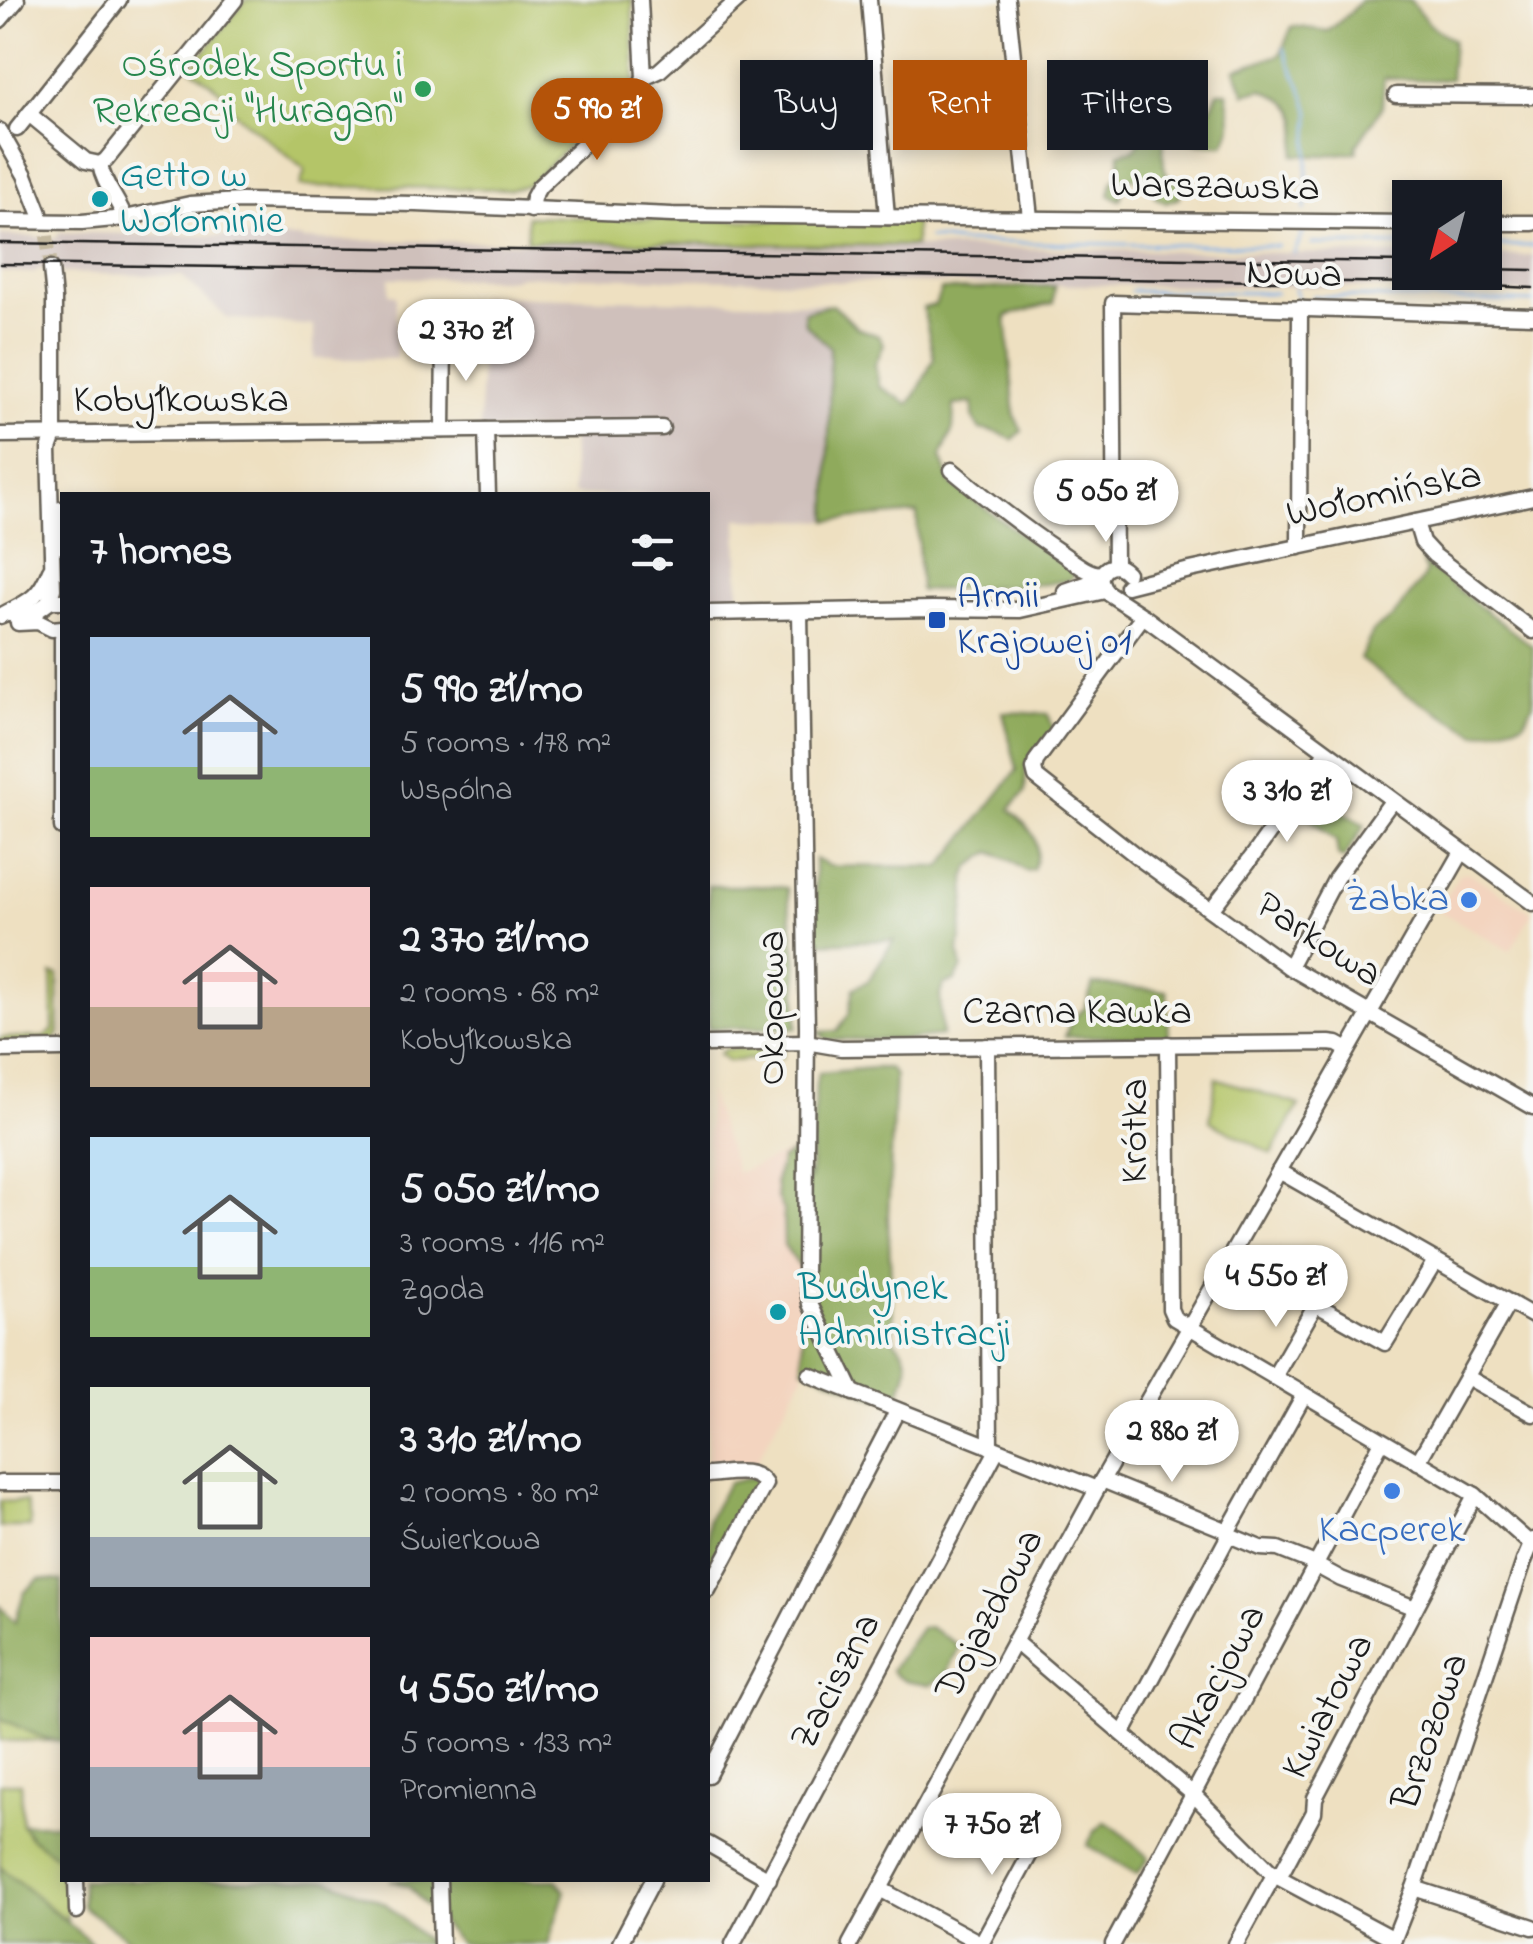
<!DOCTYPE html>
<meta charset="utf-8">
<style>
:root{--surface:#171b24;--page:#242831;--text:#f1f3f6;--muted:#9ea1a6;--accent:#b45309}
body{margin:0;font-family:"Indie Flower",sans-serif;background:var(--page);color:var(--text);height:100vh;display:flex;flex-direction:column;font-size:38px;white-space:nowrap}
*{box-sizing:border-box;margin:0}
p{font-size:32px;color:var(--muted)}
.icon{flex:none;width:55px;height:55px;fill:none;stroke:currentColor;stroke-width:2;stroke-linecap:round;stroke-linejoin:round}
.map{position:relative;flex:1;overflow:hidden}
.panel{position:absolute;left:60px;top:492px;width:650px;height:1390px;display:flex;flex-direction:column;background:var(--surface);border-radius:0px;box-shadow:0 5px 15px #0003}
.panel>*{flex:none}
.guide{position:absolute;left:740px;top:60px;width:642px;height:90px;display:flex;gap:20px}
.needle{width:65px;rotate:216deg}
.buttons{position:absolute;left:1392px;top:180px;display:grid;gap:20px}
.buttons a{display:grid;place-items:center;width:110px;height:110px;border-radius:0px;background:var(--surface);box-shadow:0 5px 15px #0003;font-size:50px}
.price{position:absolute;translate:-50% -85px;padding:0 22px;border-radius:35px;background:#fff;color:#222;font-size:32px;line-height:65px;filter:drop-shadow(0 2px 5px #0008)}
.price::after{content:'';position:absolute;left:50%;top:60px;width:30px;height:22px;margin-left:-15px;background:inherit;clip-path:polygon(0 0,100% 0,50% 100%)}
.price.current{background:var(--accent);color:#fff}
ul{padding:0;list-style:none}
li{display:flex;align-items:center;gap:30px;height:250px;padding:0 30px}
li span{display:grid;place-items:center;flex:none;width:280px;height:200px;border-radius:0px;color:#555}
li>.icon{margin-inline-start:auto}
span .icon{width:120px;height:120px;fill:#fffc;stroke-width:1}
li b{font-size:42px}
h2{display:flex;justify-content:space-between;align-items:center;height:120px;padding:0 30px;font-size:42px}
.tag{padding:0 35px;border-radius:0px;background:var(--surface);box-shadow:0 5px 15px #0003;font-size:35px;line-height:90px}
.tag.current{background:var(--accent);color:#fff}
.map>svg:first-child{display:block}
</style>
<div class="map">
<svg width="1533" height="1944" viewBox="0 0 1533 1944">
<rect width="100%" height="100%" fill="#f6f6f2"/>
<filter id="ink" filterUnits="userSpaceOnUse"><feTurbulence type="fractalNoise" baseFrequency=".01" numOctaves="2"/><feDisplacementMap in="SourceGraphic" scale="20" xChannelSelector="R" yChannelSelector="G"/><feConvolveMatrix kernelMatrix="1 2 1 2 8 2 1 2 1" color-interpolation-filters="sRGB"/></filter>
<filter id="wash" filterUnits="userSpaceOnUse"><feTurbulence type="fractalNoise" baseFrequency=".0048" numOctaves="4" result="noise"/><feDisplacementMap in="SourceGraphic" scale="40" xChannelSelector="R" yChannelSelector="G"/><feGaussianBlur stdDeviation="2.25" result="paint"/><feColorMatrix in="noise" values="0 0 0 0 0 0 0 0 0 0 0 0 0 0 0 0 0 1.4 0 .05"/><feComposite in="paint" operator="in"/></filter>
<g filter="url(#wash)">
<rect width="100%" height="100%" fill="#eee0c1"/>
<g fill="#f3d4bf">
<polygon points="1460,873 1469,873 1532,913 1510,951 1438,910"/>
<polygon points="708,1091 737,1173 800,1148 803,1375 752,1469 708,1469"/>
</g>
<g fill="#cfc0bb">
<polygon points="58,232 298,238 304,240 752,244 1410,255 1410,272 1485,272 1485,256 1533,256 1533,294 1323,287 962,284 521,276 510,279 390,278 389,294 396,295 396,359 314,359 314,326 227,318 182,276 61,273 60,269 38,269 35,273 0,272 0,235 57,238"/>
<polygon points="480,296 833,304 828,521 737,519 739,601 708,601 708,495 573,495 571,429 480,430"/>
</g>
<g fill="#b4c568" stroke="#687042" stroke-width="2.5">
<polygon points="246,0 632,0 635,82 528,185 509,189 300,186 305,170 224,104 228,97 191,68"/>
<polygon points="527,216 638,219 915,222 915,246 527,241"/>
<polygon points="52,974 58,975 59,1033 52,1043 0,1045 0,1038 45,1037 53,1030"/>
<polygon points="784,1048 782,1057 763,1059 763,1056 758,1056 757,1059 728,1061 719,1054 725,1049"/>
<polygon points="1216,1078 1299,1105 1272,1154 1210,1121"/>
<polygon points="0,1501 26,1502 30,1518 30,1527 0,1527"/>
<polygon points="0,1718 42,1735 50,1741 0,1741"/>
<polygon points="0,1783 21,1783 22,1825 30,1837 62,1860 62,1880 67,1880 67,1921 0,1867"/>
</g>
<g fill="#8faa5c" stroke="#56633c" stroke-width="2.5">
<path d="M1360,0h50l19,24 24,16 -3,39 -15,1 -51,-2 -2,29 -26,39 1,6 -41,4 -22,-1c9,-42 5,-49 -32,-66l-17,5 -10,-25 45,-14 12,-29 36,5 22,-18z"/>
<path d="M1166,92c14,6 22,17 37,22l8,-6 7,-16h9c3,23 9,31 -3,53 -21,0 -39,-6 -60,-5 -1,20 -4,38 18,46l-3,12 -13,5 -11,-6 -2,-20 -27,2 -6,21 -11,-5 3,-13 8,-11v-18l15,-4 9,-15 14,-38z"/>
<path d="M1055,286l-2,17 -47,13 9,101 7,14 -9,9 -16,-8 -18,-3 -6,-12v-14l-19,2 -1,24 -12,28 10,27 124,89 -5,7 -24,4 -126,7 -3,-78 -89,8 2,-174 -25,-23 -1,-12 29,-8 24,24 22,8 5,8 -9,21 4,21 30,18c11,-13 16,-30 25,-45l-11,-51 12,-3 6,-15z"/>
<polygon points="1422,562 1533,647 1533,703 1524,722 1477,734 1405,693 1360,659 1373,631 1393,617 1421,581 1426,572"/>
<path d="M1003,712l45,2 6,16 -28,36 -1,26 -15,17c21,21 34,31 23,61l-8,1 -13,-10 -21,-9 -20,14 -6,11 1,18 -7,58 3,15 -7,13 -11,3 -4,10 2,42 -38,4 -78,-1 -8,-7 19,-1 12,-17 5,-26 14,-7 26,-41 -79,3v-84l15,7 111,1 76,-97z"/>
<polygon points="1308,759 1337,786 1334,796 1344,813 1365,825 1343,859 1338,855 1336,841 1311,820 1278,806 1269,816"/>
<polygon points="708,886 773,886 787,888 797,964 797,1028 708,1028"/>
<polygon points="1093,984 1167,991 1169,1036 1065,1037 1071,1020 1085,1008"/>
<path d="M872,1068h17l6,8 -7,140 6,124c4,4 9,8 11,14 6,13 -1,31 -8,42l-20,2 -74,-30 -2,-99 -17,-24 -1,-35 -6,-12 -2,-17 7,-22 15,-9 2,2 11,29 6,-98 3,-10z"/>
<polygon points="753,1477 758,1485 708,1573 708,1519 728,1483"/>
<path d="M39,1579l23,2v160c-18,0 -44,-15 -62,-23v-112l15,16 9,-29z"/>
<path d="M929,1627l26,16 3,6 -11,23 -16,13c-15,-2 -30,-1 -40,-15l30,-42z"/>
<path d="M1105,1822c14,6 30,25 44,36l-12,16 -50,-29 8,-14z"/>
<polygon points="22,1824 62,1824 62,1860 30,1837"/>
<polygon points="0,1867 93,1944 0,1944"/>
<polygon points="82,1880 329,1880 385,1903 430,1944 135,1944 82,1906"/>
<polygon points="390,1880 557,1880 565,1891 548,1944 460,1944 409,1887"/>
</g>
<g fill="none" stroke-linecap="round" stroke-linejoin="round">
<g stroke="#7eb0ea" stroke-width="2.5">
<path d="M1284,48c7,23 22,43 26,66l-5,96"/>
<polyline points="928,238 958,242 1278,246"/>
<polyline points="1312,244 1410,245"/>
<polyline points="1485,245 1533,246"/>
<polyline points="1294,253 1304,231"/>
<polyline points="1295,289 1298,300"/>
<polyline points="1131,291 1276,293"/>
<polyline points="1312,296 1533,302"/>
</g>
</g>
</g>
<g filter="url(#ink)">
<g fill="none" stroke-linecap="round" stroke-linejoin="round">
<polyline stroke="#c4b9a0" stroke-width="14" stroke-dasharray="14 7" stroke-linecap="butt" points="47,236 51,268"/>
<g stroke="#666156" stroke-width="19">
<g id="minor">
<polyline points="640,0 644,78"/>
<polyline points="869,0 887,217"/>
<polyline points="1007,0 1030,218"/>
<polyline points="0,20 17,0"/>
<polyline points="1396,95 1533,96"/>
<polyline points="29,114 86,161 100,164 106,160 235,0"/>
<polyline points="17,129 119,0"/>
<polyline points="0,131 25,175 40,213"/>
<path d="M100,164c3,20 18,35 25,54"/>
<polyline points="531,210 533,198 539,187 631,100 644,78 659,71 738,0"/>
<polyline points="0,221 82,222 125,218 190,204 241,201 416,204 672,215 1410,223"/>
<polyline points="1485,223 1533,223"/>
<polyline points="443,430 444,338"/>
<polyline points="486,430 488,495"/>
<polyline points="0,435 662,428"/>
<path d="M952,470c35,29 70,57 108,82 13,9 26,21 41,22"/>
<polyline points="60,509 62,547"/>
<polyline points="1416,522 1422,542 1434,555 1533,631"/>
<polyline points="1299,547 1300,308"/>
<polyline points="1115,566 1113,303 1533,316"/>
<polyline points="1100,579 1105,591 1143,616 1533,903"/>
<polyline points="1127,586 1190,570 1533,497"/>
<path d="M1065,591l35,-12c4,-14 17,-17 27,-6"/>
<polyline points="49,601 53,589 49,449 54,435 54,299 51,268"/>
<polyline points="800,612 807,1027 805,1274 810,1304 853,1393"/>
<polyline points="708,613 933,609 1020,610 1105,591"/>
<polyline points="13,615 37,611 51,601 62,601"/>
<path d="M0,616c26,-14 38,-15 50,-46"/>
<polyline points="1143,616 1036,761 1034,769 1036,777 1143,861 1289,967 1533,1107"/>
<polyline points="18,623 38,622 52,629 62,628"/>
<polyline points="62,638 62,827"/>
<polyline points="1211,910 1255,853 1326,752"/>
<polyline points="1289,967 1336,878 1392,801"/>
<polyline points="708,1044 806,1042 841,1048 1329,1043 1337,1044 1348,1050"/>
<polyline points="1168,1044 1170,1309 1174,1318 1475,1495 1533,1546"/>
<polyline points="987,1046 990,1447"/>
<polyline points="0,1050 62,1049"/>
<polyline points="1279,1171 1533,1316"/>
<polyline points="1285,1287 1385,1343 1435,1261"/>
<polyline points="810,1375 1097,1489"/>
<polyline points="1274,1377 1316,1304"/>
<polyline points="1467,1377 1533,1414"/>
<polyline points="1418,1462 1509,1302"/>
<path d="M708,1475c18,-1 46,-9 57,9l-57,106"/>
<polyline points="1102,1480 1228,1531"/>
<polyline points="0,1483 62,1483"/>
<polyline points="1229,1535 1260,1548 1278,1549 1308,1561 1341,1579 1415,1608"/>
<polyline points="1014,1641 1194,1795 1274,1875 1394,1939"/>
<polyline points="1123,1733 1229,1535 1228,1531 1304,1395"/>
<polyline points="708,1775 897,1411"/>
<polyline points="708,1844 769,1879"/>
<polyline points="76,1880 77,1911"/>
<polyline points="439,1880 441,1944"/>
<polyline points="1414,1888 1533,1927"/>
<polyline points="880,1889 982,1944"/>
<polyline points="620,1943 653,1880"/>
<polyline points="733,1944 997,1450"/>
<polyline points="850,1944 1102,1480 1462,852"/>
<polyline points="981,1944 1042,1832"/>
<polyline points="1113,1944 1382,1441"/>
<polyline points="1236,1944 1274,1875 1283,1870 1314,1812 1315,1798 1475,1495"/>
<polyline points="1392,1944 1414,1888 1524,1561 1533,1540"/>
</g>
</g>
<use href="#minor" stroke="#fff" stroke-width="14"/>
<g stroke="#1c1c1c" stroke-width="2.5">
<polyline points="0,243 1410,262"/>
<polyline points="0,264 1423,283 1533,288"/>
<polyline points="1485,269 1533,270"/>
</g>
</g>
</g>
<circle fill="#2e9e5b" stroke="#f6f6f2" stroke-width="4" cx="423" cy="89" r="10"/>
<g fill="#0f9aa8" stroke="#f6f6f2" stroke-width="4">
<circle cx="100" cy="199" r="10"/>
<circle cx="778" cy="1312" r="10"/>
</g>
<rect fill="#1a4fb4" stroke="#f6f6f2" stroke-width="4" x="927" y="610" width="20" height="20" rx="5"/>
<g fill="#3f7fe0" stroke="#f6f6f2" stroke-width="4">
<circle cx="1469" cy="900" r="10"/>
<circle cx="1392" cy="1491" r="10"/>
</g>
<g text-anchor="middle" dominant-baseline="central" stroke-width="8" stroke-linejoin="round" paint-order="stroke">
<g font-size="40" fill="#27864d" stroke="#f6f6f2" text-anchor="end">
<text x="403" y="66">Ośrodek Sportu i<tspan x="403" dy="46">Rekreacji "Huragan"</tspan></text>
</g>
<g font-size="40" fill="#0d838f" stroke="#f6f6f2" text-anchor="start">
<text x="120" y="176">Getto w<tspan x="120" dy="46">Wołominie</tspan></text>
<text x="798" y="1289">Budynek<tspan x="798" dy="46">Administracji</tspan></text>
</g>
<g font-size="40" fill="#1c1c1c" stroke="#f6f6f2">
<text transform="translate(1215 188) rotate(1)">Warszawska</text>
<text transform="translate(1294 275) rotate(2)">Nowa</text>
<text x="181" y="401">Kobyłkowska</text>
<text transform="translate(1384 496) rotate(-12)">Wołomińska</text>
<text transform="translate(1318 941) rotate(33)">Parkowa</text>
<text transform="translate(773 1008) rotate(-90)">Okopowa</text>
<text x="1077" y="1013">Czarna Kawka</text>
<text transform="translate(1136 1131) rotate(-90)">Krótka</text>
<text transform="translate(991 1615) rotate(-62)">Dojazdowa</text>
<text transform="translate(1220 1678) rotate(-62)">Akacjowa</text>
<text transform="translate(837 1682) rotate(-62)">Zaciszna</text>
<text transform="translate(1329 1707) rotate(-63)">Kwiatowa</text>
<text transform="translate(1432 1732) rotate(-71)">Brzozowa</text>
</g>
<g font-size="40" fill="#164399" stroke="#f6f6f2" text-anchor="start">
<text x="957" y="597">Armii<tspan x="957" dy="46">Krajowej 01</tspan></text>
</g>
<g font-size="40" fill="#366cbe" stroke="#f6f6f2" text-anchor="end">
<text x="1449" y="900">Żabka</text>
<text x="1392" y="1531" text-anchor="middle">Kacperek</text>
</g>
</g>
</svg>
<div class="buttons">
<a><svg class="needle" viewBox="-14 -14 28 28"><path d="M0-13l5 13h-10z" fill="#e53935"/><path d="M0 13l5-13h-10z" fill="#9ea1a6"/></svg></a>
</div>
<b class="price current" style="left:597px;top:163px">5 990 zł</b>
<b class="price" style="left:466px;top:384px">2 370 zł</b>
<b class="price" style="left:1106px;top:545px">5 050 zł</b>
<b class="price" style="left:1287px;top:845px">3 310 zł</b>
<b class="price" style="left:1276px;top:1330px">4 550 zł</b>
<b class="price" style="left:1172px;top:1485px">2 880 zł</b>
<b class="price" style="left:992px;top:1878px">7 750 zł</b>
<div class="guide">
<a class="tag">Buy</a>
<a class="tag current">Rent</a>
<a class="tag">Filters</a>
</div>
<section class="panel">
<h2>7 homes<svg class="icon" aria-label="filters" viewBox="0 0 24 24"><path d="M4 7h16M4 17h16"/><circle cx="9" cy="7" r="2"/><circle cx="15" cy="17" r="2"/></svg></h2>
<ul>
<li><span style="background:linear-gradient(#a9c7e8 65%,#8fb573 0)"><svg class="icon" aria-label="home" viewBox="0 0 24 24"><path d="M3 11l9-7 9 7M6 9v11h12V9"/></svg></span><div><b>5 990 zł/mo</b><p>5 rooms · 178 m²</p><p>Wspólna</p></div></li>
<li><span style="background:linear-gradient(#f6c9c9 60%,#b9a48a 0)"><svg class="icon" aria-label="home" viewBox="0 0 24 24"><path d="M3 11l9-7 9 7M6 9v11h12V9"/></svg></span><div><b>2 370 zł/mo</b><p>2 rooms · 68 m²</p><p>Kobyłkowska</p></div></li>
<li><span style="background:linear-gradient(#bfe0f5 65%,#8fb573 0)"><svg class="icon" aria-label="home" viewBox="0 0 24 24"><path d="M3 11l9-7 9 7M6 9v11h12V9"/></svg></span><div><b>5 050 zł/mo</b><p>3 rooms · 116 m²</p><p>Zgoda</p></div></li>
<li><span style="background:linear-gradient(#dfe7d0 75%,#9aa5b1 0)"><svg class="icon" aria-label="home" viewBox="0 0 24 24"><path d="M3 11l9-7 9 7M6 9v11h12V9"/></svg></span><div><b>3 310 zł/mo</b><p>2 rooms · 80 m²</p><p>Świerkowa</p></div></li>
<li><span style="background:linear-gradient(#f6c9c9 65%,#9aa5b1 0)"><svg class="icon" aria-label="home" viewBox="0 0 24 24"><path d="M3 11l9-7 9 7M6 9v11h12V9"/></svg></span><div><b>4 550 zł/mo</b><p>5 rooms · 133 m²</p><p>Promienna</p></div></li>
</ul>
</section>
</div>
